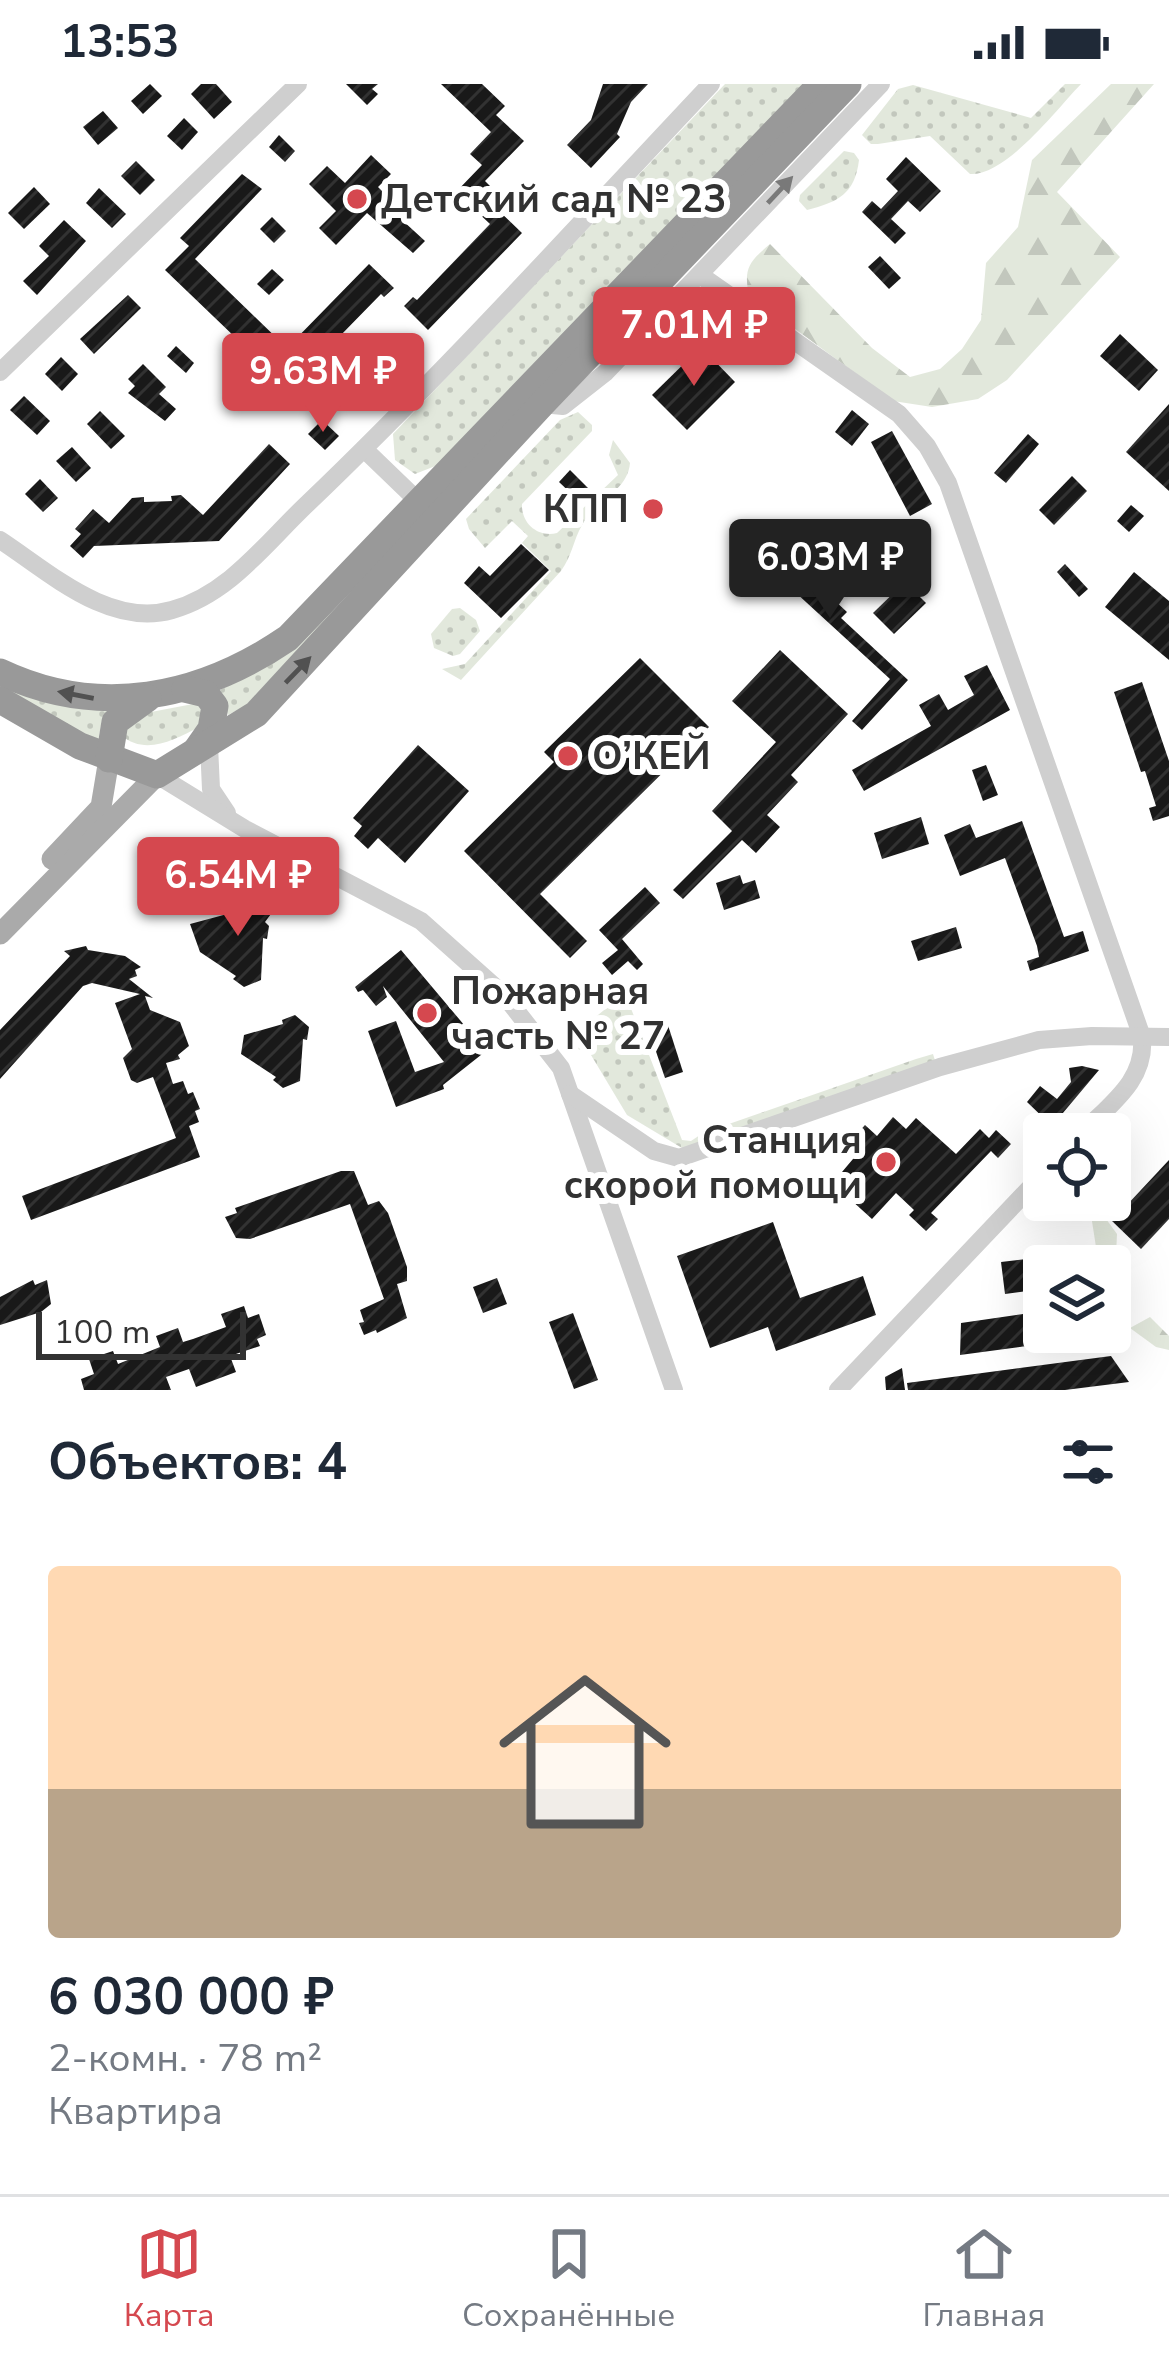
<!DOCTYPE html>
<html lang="ru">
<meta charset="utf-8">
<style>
:root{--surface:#fff;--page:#f6f6f7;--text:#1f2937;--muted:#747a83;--line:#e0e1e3;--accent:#d5484f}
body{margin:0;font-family:"Nunito Sans",sans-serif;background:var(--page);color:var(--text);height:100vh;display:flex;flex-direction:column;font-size:45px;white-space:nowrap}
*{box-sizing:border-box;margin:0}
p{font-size:39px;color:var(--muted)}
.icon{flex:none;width:66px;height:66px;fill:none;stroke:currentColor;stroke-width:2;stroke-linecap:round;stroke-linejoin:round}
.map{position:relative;height:1306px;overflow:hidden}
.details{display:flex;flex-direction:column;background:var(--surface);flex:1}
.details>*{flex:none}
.tools{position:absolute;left:1023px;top:1029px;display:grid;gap:24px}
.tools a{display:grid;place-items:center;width:108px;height:108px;border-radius:12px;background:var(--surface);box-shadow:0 12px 48px #0002;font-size:60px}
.scale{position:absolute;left:36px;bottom:30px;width:210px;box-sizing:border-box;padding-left:12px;border:6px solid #323232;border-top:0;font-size:33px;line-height:42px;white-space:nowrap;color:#323232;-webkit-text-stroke:9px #fff;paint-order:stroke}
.price{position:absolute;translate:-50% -102px;padding:0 27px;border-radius:12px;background:var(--accent);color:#fff;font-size:39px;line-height:78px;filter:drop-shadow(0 3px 6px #0008)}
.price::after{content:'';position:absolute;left:50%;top:72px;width:36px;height:27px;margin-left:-18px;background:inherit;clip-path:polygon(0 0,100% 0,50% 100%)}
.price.on{background:#222;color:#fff}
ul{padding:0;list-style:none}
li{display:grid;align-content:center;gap:24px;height:636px;padding:0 48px}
li span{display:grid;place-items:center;height:372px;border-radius:12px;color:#555}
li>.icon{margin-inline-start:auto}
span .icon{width:216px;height:216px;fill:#fffc;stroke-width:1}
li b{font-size:51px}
h2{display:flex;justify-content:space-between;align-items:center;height:144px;padding:0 48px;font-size:51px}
.status{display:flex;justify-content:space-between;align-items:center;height:84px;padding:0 60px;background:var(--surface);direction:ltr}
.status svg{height:33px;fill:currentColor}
.tab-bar{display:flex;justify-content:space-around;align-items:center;height:168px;border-top:3px solid var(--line);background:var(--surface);font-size:33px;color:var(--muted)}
.tab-bar a{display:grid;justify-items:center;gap:6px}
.tab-bar .on{color:var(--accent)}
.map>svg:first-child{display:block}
</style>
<div class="status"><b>13:53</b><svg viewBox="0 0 49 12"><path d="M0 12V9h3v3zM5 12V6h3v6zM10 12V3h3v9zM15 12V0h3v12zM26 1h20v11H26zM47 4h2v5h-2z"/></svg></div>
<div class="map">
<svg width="1169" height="1306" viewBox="0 0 1169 1306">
<defs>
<pattern id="grass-dots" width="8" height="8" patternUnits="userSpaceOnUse" patternTransform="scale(3)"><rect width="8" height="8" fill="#e2e8dc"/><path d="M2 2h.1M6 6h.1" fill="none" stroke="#c2c7bd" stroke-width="1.8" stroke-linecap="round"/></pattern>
<pattern id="forest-firs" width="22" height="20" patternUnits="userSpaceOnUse" patternTransform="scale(3)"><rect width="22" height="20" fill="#e2e8dc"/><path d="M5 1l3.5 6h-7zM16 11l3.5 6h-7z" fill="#c2c7bd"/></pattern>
<pattern id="building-hatch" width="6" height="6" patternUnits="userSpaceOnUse" patternTransform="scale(3)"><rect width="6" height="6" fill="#191919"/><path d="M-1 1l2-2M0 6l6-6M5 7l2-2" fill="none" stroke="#323232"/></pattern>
</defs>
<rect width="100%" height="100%" fill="#fff"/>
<g fill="url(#grass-dots)">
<polygon points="725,0 806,0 443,379 415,390 395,376 393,350"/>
<path d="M1065,0h16c-25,26 -75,92 -111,90l-40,-38 -52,8h-7l-9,-9 36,-46 15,-4 118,33z"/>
<path d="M844,67l10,2 5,7c-4,34 -21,42 -52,50l-8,-9 1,-6z"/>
<path d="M578,328l14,13v6l-70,73c-1,19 16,34 35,29l61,-58 -9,-20 4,-15 17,23c-2,28 -36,39 -48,62 -9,16 -10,31 -21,46l-100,109 -19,-11 23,-5 86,-93 -29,-28 6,-7 -16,-15 -27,27 -16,-19 -3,-10 94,-99z"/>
<polygon points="460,524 476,536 480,547 460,570 453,572 434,564 431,550 452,525"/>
<polygon points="331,526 336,526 245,622 228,631 220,606 274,578"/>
<polygon points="9,602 110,625 102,636 98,657 7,609"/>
<path d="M193,620l10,1 -4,22c-25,13 -54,29 -78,8l9,-19z"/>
<polygon points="625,909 682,1056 691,1057 703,1049 916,975 933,970 937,983 687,1067 627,1031 588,966 576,965 571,953"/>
</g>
<g fill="url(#forest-firs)">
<path d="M1111,0h43l-97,108 63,65 -113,123 -29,19 -46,8 -39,-6 -144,-106c-6,-27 1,-34 21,-51l102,104 38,29 30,-8 22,-20 19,-29 5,-57 32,-36 14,-67z"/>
<polygon points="1101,1128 1117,1150 1115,1192 1110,1193 1110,1182 1099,1182 1091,1131"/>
<polygon points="1150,1233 1169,1252 1169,1266 1156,1263 1130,1244"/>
</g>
<g fill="url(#building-hatch)">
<polygon points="150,0 162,12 143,30 131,17"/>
<polygon points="201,0 216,0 232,18 214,35 191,10"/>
<polygon points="346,0 378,0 372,5 378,10 367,21"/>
<polygon points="441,0 482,0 505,22 496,31 524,57 485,97 502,114 494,122 522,149 428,246 404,222 413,213 417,216 490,140 456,108 482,81 470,70 491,48"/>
<polygon points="603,0 648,0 631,18 617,50 620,53 591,84 567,61 591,36"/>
<polygon points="103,27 118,44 98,61 83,43"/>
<polygon points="184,34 198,48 182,66 167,52"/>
<polygon points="279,51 295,67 285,78 269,63"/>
<polygon points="371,71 391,90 378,103 406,131 402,136 425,157 413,169 367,129 336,161 319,144 336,127 309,100 327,82 345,99"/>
<polygon points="906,73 941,107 920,128 908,117 891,135 906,149 895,160 862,128 872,117 881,125 898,107 886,95"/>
<polygon points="136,77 155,96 140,111 121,92"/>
<polygon points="242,90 262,105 195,175 287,264 369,180 394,204 384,213 381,210 298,295 270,268 261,278 165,186 189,162 180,154"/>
<polygon points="34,103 50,120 24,145 8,129"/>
<polygon points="99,104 126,130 112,144 86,119"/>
<polygon points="272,133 286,147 274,159 260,145"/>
<polygon points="64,136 86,157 37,211 23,197 49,172 39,162"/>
<polygon points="880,172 901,194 889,205 868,183"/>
<polygon points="272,185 284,196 269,211 257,200"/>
<polygon points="128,211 141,224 94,270 80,255"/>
<polygon points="1120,250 1158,286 1139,307 1100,272"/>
<polygon points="176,262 194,279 186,289 167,272"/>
<polygon points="701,263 735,298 687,346 652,311"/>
<polygon points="61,273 78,290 62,307 45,290"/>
<polygon points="143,280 166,303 159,310 176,325 165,337 128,309 135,302 128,295"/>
<polygon points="24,312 50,337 37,351 10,326"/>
<polygon points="1169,320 1169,407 1126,368"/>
<polygon points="852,326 869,340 852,362 835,348"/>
<polygon points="100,327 125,352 111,365 87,340"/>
<polygon points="322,336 339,352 325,366 308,350"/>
<polygon points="892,347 932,420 910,432 871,358"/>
<polygon points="1028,350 1039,360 1006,399 994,389"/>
<polygon points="269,360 290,380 219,457 94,462 83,474 70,462 81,450 75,445 93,425 109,439 132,414 144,413 144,418 172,417 171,412 181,411 203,431"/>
<polygon points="72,363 91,384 76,398 56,377"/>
<polygon points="570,386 589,405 578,416 559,398"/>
<polygon points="1072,392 1087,407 1054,441 1039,426"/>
<polygon points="40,395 58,414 43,428 25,410"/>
<polygon points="1131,421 1144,432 1129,448 1117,437"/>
<polygon points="762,449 847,528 841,534 908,596 862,646 852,637 890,595 748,465"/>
<polygon points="521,460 549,486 501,534 464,499 479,482 490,492"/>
<polygon points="1065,480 1088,505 1079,513 1057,488"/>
<polygon points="1134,488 1169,517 1169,576 1105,523"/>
<polygon points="905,498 926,519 894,550 873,529"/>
<polygon points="780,566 848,630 791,691 798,698 767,731 780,743 756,769 742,756 683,815 673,806 732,747 712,727 776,658 732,617"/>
<polygon points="640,574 709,643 540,810 587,857 570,874 464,767 554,678 544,668"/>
<polygon points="987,581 1010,626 864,707 852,686 931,642 919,621 939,610 948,626 974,611 964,592"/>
<polygon points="1142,598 1169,677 1169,732 1153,737 1149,724 1156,722 1145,687 1141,688 1114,608"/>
<polygon points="418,661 469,707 405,779 378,754 368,765 354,752 362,742 353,734"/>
<polygon points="986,681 998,711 983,717 972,686"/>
<polygon points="921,733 929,760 882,775 874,749"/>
<polygon points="1022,737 1064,853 1083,847 1089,867 1030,887 1027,877 1039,873 1037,862 1005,774 960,792 944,751 970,740 976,754"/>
<polygon points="740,791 743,800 755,796 760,814 724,826 716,799"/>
<polygon points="645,803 660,819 622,855 643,880 637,886 628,877 612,891 602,879 618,866 599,846"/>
<polygon points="268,810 279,819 265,838 269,842 267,855 263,854 261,896 244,903 233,895 236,892 200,868 190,840 246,825 243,819"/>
<polygon points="956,843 962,864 918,877 911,857"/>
<polygon points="86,862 88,866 125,872 141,883 135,886 137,892 129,895 153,914 145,912 150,926 180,938 189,962 178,971 180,975 166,979 173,1000 183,997 188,1010 193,1008 200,1025 195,1027 199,1038 189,1042 200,1073 31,1136 22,1112 176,1054 153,993 137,999 131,996 123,974 132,965 115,919 140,910 92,899 83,902 0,995 0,946 70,872 64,867"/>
<polygon points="401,866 486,967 443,1001 444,1005 396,1023 368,947 396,937 415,988 444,978 383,902 387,913 376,922 363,906 358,908 355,903"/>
<polygon points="295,931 309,943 307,956 303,955 300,997 283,1004 273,996 276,993 241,970 244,951 283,940 282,936"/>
<polygon points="666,935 683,988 665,994 647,941"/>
<polygon points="1082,982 1099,986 1052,1042 1027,1018 1040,1002 1057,1015 1071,998 1069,984"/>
<polygon points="893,1033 906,1045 916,1034 956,1070 980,1045 989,1054 996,1046 1011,1060 998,1074 991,1067 931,1129 938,1135 926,1147 909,1131 914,1126 896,1109 872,1135 840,1106 850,1095 842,1088 858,1069 848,1060 865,1041 877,1052"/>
<polygon points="1169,1076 1169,1135 1141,1165 1112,1137"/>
<polygon points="341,1087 354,1087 368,1121 379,1117 388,1129 407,1183 407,1197 397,1200 407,1234 377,1249 376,1246 364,1251 359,1239 364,1238 360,1226 384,1215 350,1120 250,1155 236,1154 225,1133 237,1129 235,1124"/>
<polygon points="773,1138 800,1214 863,1192 876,1231 776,1267 768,1243 710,1264 677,1172"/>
<polygon points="1073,1169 1075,1182 1044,1182 1044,1205 1005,1210 1001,1178"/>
<polygon points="497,1194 507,1220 483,1229 473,1203"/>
<polygon points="33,1196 35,1201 47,1196 51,1220 41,1228 0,1241 0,1213"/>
<polygon points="244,1222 248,1234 259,1230 266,1251 257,1255 260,1262 230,1272 236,1288 196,1303 189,1285 166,1293 171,1306 84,1306 81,1295 94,1290 89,1275 113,1267 118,1280 160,1263 156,1252 178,1244 183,1258 193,1255 226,1243 221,1230"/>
<polygon points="1044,1227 1044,1248 1079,1248 1079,1255 960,1271 961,1239"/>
<polygon points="573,1229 598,1296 574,1305 549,1238"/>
<polygon points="1111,1272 1129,1298 1065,1306 908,1306 907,1299"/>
<polygon points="902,1284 905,1306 886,1306 885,1293"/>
</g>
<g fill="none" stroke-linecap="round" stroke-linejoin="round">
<g stroke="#cfcfcf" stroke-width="18">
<path d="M700,191l199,139 28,32 21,37 194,554c4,44 -32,67 -61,97"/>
<polyline points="0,288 298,0"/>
<polyline points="542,320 563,322 605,289 881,0"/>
<polyline points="364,365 419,418"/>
<path d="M0,456c49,32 109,88 172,70 57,-16 93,-66 134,-105 141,-135 272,-280 405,-421"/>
<polyline points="209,661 211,705 227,729"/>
<polyline points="157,691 245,745 421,837 504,911 561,984 674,1306"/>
<polyline points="570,1010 654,1067 679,1074 940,983 1039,956 1092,952 1169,953"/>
<polyline points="838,1306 1044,1089"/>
</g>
<g stroke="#aaa" stroke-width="21">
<polyline points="52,775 101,723 109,675"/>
<polyline points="0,850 157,691"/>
</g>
<g stroke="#999" stroke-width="27">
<path d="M0,588c99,47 200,26 288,-34l533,-554"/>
<polyline points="185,605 206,610 215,622 211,645 197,665"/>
<polyline points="0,616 80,662 157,691 256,630 542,320 848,0"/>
<polyline points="109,675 115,638 148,614"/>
</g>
</g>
<defs><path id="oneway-solid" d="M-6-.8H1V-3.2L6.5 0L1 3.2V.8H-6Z" transform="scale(3)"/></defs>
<use fill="#797979" href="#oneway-solid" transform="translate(780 106) rotate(-47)"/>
<g fill="#515151">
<use href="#oneway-solid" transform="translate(298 586) rotate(-46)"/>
<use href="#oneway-solid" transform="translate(76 611) rotate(-169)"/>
</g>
<g fill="#d5484f" stroke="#fff" stroke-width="4.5">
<circle cx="357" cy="115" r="12"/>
<circle cx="653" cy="425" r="12"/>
<circle cx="568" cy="672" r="12"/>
<circle cx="427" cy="929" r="12"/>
<circle cx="886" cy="1078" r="12"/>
</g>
<g text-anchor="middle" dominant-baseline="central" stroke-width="12" stroke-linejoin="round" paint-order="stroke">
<g font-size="39" font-weight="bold" fill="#323232" stroke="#fff" text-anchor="start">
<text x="381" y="115">Детский сад № 23</text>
<text x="629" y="425" text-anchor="end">КПП</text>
<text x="592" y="672">О’КЕЙ</text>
<text x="451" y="907">Пожарная<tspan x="451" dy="45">часть № 27</tspan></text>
<text x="862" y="1056" text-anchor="end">Станция<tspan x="862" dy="45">скорой помощи</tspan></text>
</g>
</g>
</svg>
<div class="tools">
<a><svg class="icon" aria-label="locate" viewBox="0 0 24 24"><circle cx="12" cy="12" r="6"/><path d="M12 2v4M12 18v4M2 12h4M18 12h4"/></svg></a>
<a><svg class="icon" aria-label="layers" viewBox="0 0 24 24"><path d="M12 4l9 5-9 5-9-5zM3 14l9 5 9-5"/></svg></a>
</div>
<div class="scale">100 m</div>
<b class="price" style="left:694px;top:305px">7.01M ₽</b>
<b class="price" style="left:323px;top:351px">9.63M ₽</b>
<b class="price on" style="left:830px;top:537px">6.03M ₽</b>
<b class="price" style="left:238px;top:855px">6.54M ₽</b>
</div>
<section class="details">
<h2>Объектов: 4<svg class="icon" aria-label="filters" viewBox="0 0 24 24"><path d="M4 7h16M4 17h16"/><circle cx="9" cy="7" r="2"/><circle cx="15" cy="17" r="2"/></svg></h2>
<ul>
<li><span style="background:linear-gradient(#ffd9b3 60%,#b9a48a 0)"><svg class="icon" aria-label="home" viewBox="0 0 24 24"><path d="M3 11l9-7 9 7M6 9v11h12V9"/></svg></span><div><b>6 030 000 ₽</b><p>2-комн. · 78 m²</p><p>Квартира</p></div></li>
</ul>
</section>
<nav class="tab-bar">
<a class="on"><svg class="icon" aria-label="map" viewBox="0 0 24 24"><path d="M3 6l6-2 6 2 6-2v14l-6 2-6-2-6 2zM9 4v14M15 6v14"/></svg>Карта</a>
<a><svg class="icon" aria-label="saved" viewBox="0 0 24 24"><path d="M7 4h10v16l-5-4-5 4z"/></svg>Сохранённые</a>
<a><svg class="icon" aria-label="home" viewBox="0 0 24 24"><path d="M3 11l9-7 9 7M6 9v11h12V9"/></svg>Главная</a>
</nav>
